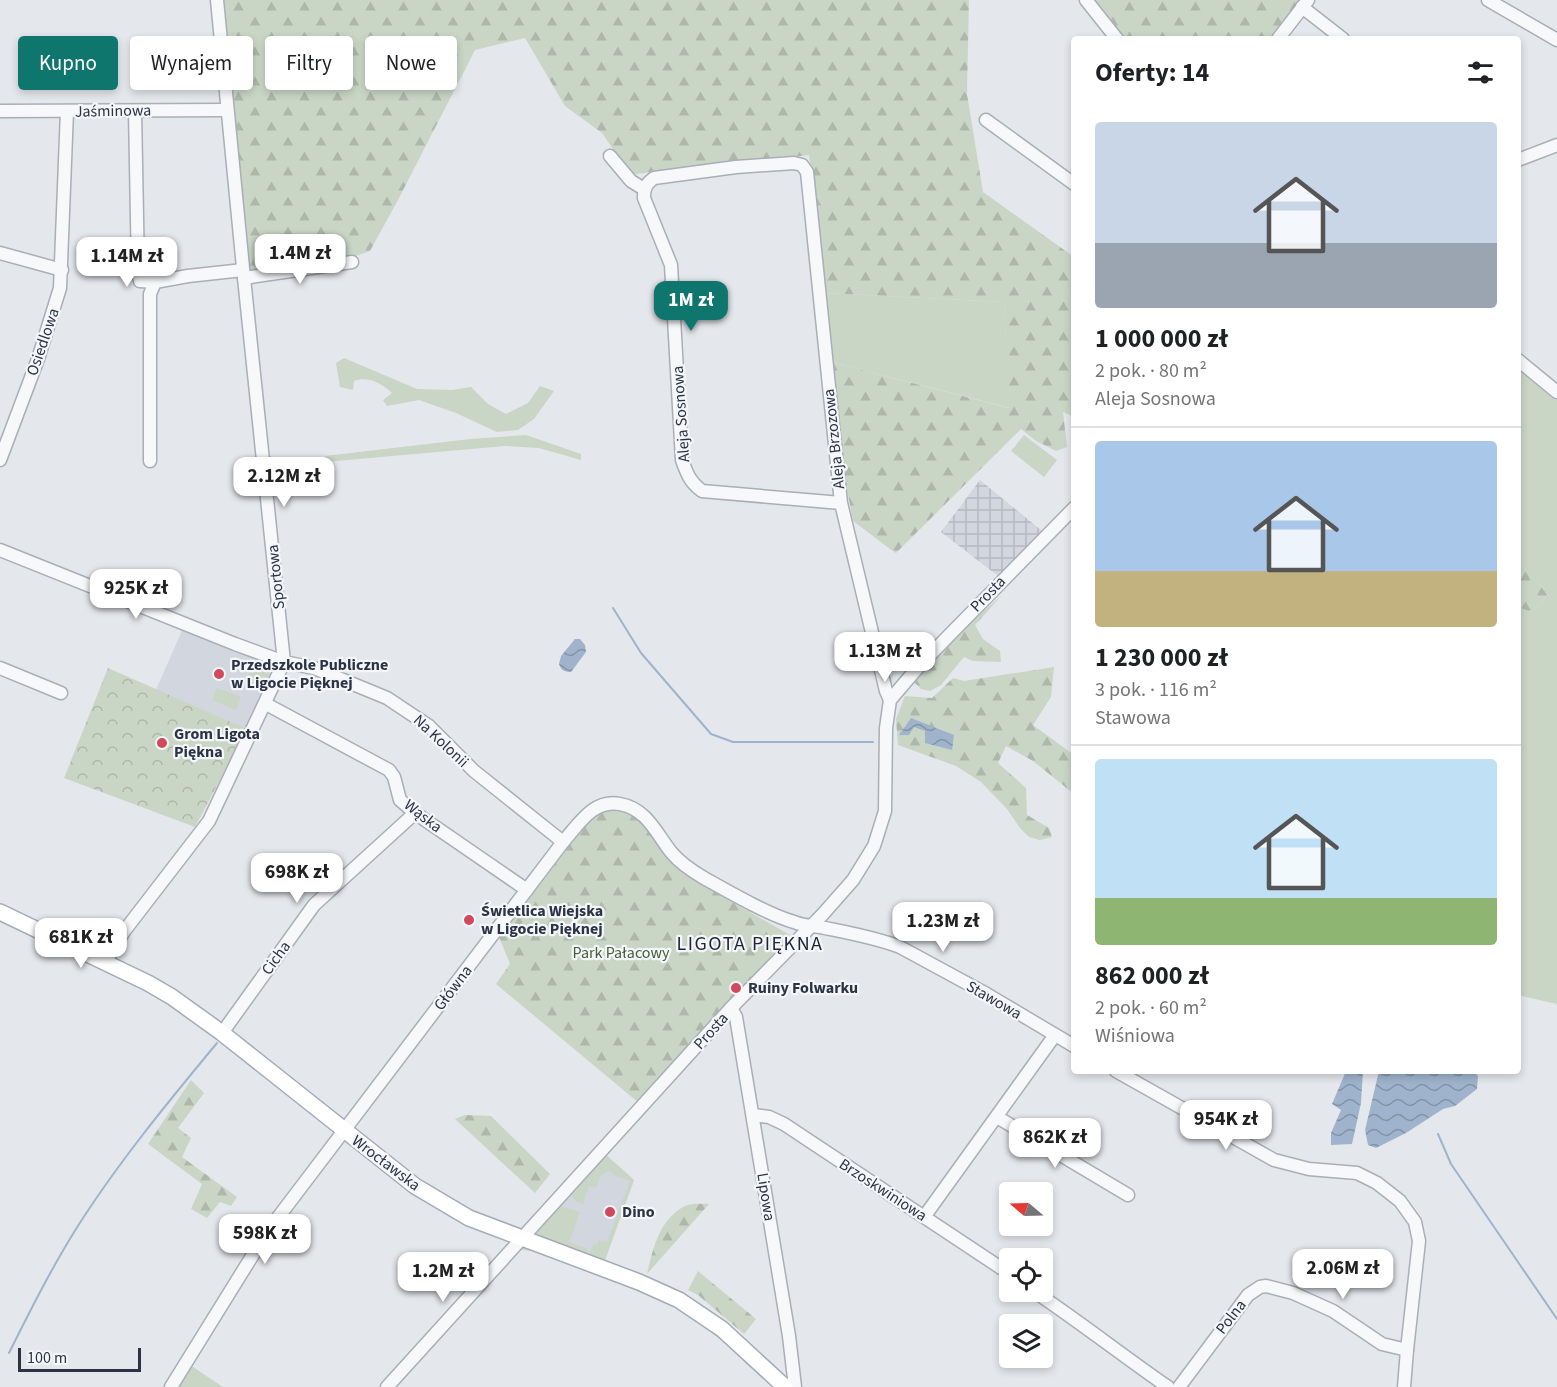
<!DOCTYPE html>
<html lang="pl">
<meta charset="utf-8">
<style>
:root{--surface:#fff;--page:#f6f6f6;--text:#202124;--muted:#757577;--line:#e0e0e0;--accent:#0f766e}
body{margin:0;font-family:"Source Sans 3",sans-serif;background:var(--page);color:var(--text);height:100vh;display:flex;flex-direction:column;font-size:22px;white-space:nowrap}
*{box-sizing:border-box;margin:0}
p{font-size:20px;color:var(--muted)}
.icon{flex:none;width:33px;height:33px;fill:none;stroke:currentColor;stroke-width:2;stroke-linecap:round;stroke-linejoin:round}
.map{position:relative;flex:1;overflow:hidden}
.sheet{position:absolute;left:1071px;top:36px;width:450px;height:1038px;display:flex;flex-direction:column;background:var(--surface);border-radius:6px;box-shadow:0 3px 9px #0003}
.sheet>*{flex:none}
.hud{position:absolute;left:18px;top:36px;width:570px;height:54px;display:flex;gap:12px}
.needle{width:39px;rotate:289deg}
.buttons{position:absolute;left:999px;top:1182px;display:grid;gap:12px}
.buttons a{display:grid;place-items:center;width:54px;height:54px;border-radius:6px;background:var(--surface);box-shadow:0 3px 9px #0003;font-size:30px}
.scale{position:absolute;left:18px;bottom:15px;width:123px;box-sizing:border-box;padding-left:6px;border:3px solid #2b3445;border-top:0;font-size:16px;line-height:21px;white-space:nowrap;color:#2b3445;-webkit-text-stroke:4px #f4f6f9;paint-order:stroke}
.price{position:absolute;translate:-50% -51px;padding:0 14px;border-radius:12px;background:#fff;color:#222;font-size:20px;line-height:39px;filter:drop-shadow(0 2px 3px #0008)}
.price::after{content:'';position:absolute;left:50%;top:36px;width:18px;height:14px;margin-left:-9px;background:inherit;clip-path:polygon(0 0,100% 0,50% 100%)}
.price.selected{background:var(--accent);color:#fff}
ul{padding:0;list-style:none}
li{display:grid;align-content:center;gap:12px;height:318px;padding:0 24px}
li+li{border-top:2px solid var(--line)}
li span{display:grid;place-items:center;height:186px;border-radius:6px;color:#555}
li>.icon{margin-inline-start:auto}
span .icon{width:108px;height:108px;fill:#fffc;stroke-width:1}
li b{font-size:26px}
h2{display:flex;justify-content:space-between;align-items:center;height:72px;padding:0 24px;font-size:26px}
.tag{padding:0 21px;border-radius:6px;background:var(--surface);box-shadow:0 3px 9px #0003;font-size:21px;line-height:54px}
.tag.selected{background:var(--accent);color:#fff}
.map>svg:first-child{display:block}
</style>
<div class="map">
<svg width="1557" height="1387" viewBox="0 0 1557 1387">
<defs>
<pattern id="industrial-grid" width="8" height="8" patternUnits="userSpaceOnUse" patternTransform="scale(1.5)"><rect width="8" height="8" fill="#d2d6de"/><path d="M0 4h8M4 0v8" fill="none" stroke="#b4b8c0"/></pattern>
<pattern id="forest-firs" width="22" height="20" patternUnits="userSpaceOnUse" patternTransform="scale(1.5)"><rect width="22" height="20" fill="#c9d6c5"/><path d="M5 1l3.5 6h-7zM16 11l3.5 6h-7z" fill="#adb8ab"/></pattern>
<pattern id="park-crowns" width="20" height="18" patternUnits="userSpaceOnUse" patternTransform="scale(1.5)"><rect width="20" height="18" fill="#c9d6c5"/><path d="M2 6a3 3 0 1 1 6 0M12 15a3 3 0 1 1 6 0" fill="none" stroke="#adb8ab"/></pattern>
<pattern id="water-waves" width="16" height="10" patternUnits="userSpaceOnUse" patternTransform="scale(1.5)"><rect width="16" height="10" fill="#9fb4cc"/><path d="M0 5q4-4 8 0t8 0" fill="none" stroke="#8293a7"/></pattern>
</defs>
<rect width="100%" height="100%" fill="#e4e7ec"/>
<g fill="#d2d6de">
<polygon points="183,628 277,665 247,729 156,690"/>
<polygon points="605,1154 634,1180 605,1260 537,1236 536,1233"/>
</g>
<polygon fill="url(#industrial-grid)" points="980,480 1042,531 998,576 941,532"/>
<g fill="#c9d6c5">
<polygon points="824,293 1004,302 1010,408 831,362"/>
<path d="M344,358l73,31 35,1 19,-3 17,17 18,10 22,-11 12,-17 14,5 -20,28 -16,11 -21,2 -41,-19 -37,-13 -32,6 -4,-6 9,-7c-11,-10 -24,-17 -38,-12l-1,9 -13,-3 -4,-24z"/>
<polygon points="1518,367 1557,398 1557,1004 1518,995 1518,607 1531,612 1548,595 1518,560"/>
<polygon points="526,435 581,454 581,460 539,448 505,446 325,462 325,456 470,439"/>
<polygon points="1024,435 1057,460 1044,477 1011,451"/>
<polygon points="217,688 241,697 236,710 212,700"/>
<polygon points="605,1154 634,1180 605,1260 589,1255 593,1244 597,1245 599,1240 607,1242 630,1181 613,1175 613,1173 609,1171 601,1175 596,1188 589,1186 583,1204 575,1201 571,1193"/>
<polygon points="560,1206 580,1212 569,1242 588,1249 586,1254 536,1234"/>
<path d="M521,1245l146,55 45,28 55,50 -2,2c-28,-26 -55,-52 -89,-72 -45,-25 -97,-39 -145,-57l-14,-2z"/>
<polygon points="190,1365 223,1387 178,1387"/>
</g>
<g fill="url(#forest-firs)">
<path d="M222,0h747l-2,94 16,98 91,65v160l-11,-5 4,35 -11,4 -20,-10 -15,-12 -125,124 -6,-4 -37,-28 -11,-58 -11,-101 178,46 -5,-106 -180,-9 -15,-138c-59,8 -119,11 -178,20l-29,-42 -37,-27 -40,-68 -50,12 -77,150 -28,51 -23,8 -98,14z"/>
<polygon points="1089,0 1305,0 1276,39 1116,39"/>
<polygon points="1518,560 1548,595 1531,612 1518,607"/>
<polygon points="1002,595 975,625 983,639 1000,651 1001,662 973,661 964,657 941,685 930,691 921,689 913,681 955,636"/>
<polygon points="1054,667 1051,697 1033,725 1074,755 1074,794 1033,761 1006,746 998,763 1026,788 1027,815 1049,828 1052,837 1040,840 1029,837 1020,828 1007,809 981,782 956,766 898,745 896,719 905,696 932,698 953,678 964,681"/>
<polygon points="614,807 643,818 692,879 790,935 639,1103 496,984 510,964 499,937 593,815"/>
<polygon points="191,1080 204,1093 178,1128 191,1138 182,1157 237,1197 231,1206 220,1202 207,1218 191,1209 202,1184 148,1144"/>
<polygon points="465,1115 491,1116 550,1174 535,1193 455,1119"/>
<path d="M709,1204l-62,70c6,-25 12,-55 38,-68 7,-3 17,-2 24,-2z"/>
<polygon points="698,1271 756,1319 744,1334 698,1295 688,1290"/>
</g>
<g fill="url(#park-crowns)">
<polygon points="254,662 272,668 262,691 244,684"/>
<polygon points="108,668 247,729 195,827 64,778"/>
</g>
<g fill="url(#water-waves)">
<path d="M575,639h5l5,6 1,7 -15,20c-7,0 -10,-2 -12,-8l2,-8z"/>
<polygon points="911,718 954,735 952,750 925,743 925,731 914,727 909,735 899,735"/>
<polygon points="1346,1071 1363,1071 1361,1103 1352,1144 1331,1145 1331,1133 1341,1110 1332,1104"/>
<polygon points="1379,1071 1473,1071 1478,1076 1477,1089 1455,1106 1443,1109 1406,1133 1376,1148 1368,1145 1365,1130"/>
</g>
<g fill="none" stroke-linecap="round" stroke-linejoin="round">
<g stroke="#9fb4cc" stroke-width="2">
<polyline points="613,608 641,653 711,734 733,742 873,742"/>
<polyline points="1073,647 1074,646"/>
<polyline points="1438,1134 1451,1164 1557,1319"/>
<path d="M9,1353c21,-42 42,-84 67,-124 41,-65 92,-127 141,-186"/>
</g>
<g stroke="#a9aeb7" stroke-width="15">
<g id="minor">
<polyline points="1086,0 1117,39"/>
<polyline points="1488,0 1557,40"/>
<polyline points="1302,7 1343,39"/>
<polyline points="1278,39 1308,0"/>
<polyline points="0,111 227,110"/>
<polyline points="135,111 138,271 140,281 155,282 150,294 150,461"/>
<polyline points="986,120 1074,184"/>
<polyline points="610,156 631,181 644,189"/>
<polyline points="1518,160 1557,145"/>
<polyline points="0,253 62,270"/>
<polyline points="244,278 352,262"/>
<polyline points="155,282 188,276 243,270"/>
<polyline points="1518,360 1557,392"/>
<polyline points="0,460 38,359 60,288 67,111"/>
<path d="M841,503l-139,-12c-12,-9 -15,-17 -20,-31l-11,-195 -27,-67c0,-10 2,-14 10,-20l82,-11 58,-4 8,2 5,7 34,331 45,188 4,9"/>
<polyline points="0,550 235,644 284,662 314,668 387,698 429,726 474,771 563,842"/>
<polyline points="0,668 61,693"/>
<polyline points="266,704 389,770 394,777 400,800 415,813 527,890"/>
<polyline points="106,963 112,950 125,930 209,821 284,662 244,278 217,0"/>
<polyline points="731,1008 736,1017 789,1336 795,1387"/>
<polyline points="222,1033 314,905 415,813"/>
<polyline points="1116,1071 1274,1160 1309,1169 1357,1173 1377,1183 1400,1201 1415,1222 1419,1241 1407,1350 1382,1344 1333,1311 1293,1293 1266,1286 1260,1287 1248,1295 1179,1387"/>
<polyline points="753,1115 769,1117 784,1124 1010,1274"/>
<polyline points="997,1117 1128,1195"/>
<polyline points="924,1217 1055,1035"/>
<path d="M1035,1292c45,30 88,64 133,95"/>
<path d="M171,1387l96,-155 296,-390c16,-18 30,-43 57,-38 27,5 36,29 51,48 9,11 21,19 33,26 25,14 63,36 90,44 10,4 21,4 31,6 25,5 52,10 75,19l83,45 91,54"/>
<polyline points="387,1387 731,1008 823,914 853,880 874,846 885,811 886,728 890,700 920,665 1074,508"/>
<polyline points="1404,1387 1407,1350"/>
</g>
</g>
<g stroke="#a3abb8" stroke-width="18">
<polyline id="major" points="0,912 148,983 172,997 222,1033 415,1186 469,1218 639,1282 679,1300 722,1329 785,1387"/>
</g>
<use href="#minor" stroke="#f7f8fa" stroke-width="12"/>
<use href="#major" stroke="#fff" stroke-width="15"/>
</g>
<g fill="#d1495b" stroke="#f4f6f9" stroke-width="2">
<circle cx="219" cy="674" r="6"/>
<circle cx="162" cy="743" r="6"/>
<circle cx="469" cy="920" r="6"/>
<circle cx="736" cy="988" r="6"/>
<circle cx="610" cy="1212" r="6"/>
</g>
<g text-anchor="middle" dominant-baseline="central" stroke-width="4.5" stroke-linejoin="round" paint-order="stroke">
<g font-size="16" fill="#2b3445" stroke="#f4f6f9">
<text transform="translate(113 111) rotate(-1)">Jaśminowa</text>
<text transform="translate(43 342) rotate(-71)">Osiedlowa</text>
<text transform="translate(681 414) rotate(-94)">Aleja Sosnowa</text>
<text transform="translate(834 439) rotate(-96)">Aleja Brzozowa</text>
<text transform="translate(276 577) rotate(-96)">Sportowa</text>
<text transform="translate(988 594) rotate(-46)">Prosta</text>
<text transform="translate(441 741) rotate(43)">Na Kolonii</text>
<text transform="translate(423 816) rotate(38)">Wąska</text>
<text transform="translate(276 958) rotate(-54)">Cicha</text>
<text transform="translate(453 988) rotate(-53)">Główna</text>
<text transform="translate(994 1000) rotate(30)">Stawowa</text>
<text transform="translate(711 1031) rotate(-48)">Prosta</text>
<text transform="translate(386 1163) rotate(37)">Wrocławska</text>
<text transform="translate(883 1190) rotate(33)">Brzoskwiniowa</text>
<text transform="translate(766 1197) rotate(81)">Lipowa</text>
<text transform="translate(1231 1317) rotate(-52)">Polna</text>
</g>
<g font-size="16" font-weight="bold" fill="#2b3445" stroke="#f4f6f9" text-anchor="start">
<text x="231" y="665">Przedszkole Publiczne<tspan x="231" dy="18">w Ligocie Pięknej</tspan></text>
<text x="174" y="734">Grom Ligota<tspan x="174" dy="18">Piękna</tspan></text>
<text x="481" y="911">Świetlica Wiejska<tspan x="481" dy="18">w Ligocie Pięknej</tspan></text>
<text x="748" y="988">Ruiny Folwarku</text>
<text x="622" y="1212">Dino</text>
</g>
<g font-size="16" fill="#3f6138" stroke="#f4f6f9">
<text x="621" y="953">Park Pałacowy</text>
</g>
<g font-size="20" letter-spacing="1.5" fill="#1d2536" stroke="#f4f6f9">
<text x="750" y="944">LIGOTA PIĘKNA</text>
</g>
</g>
</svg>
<div class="buttons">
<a><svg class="needle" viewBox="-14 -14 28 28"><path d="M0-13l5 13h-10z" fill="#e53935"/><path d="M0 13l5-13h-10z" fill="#757577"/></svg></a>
<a><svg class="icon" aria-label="locate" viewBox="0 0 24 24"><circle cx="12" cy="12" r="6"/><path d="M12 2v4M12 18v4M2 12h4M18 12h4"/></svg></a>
<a><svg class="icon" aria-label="layers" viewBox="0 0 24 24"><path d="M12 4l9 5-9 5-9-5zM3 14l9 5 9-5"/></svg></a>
</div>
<div class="scale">100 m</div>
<b class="price" style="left:300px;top:285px">1.4M zł</b>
<b class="price" style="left:127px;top:288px">1.14M zł</b>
<b class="price selected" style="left:691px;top:332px">1M zł</b>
<b class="price" style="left:284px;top:508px">2.12M zł</b>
<b class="price" style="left:136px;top:620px">925K zł</b>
<b class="price" style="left:885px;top:683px">1.13M zł</b>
<b class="price" style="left:297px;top:904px">698K zł</b>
<b class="price" style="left:943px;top:953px">1.23M zł</b>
<b class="price" style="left:81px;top:969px">681K zł</b>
<b class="price" style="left:1226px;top:1151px">954K zł</b>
<b class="price" style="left:1055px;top:1169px">862K zł</b>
<b class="price" style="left:265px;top:1265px">598K zł</b>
<b class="price" style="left:1343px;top:1300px">2.06M zł</b>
<b class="price" style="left:443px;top:1303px">1.2M zł</b>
<div class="hud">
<a class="tag selected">Kupno</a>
<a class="tag">Wynajem</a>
<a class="tag">Filtry</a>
<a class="tag">Nowe</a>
</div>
<section class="sheet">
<h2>Oferty: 14<svg class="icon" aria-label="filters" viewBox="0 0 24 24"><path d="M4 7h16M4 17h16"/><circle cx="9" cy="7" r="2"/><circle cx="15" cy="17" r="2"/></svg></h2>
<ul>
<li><span style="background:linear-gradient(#c9d6e8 65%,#9aa5b1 0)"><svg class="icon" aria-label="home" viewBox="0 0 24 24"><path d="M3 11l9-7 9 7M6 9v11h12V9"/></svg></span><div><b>1 000 000 zł</b><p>2 pok. · 80 m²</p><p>Aleja Sosnowa</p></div></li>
<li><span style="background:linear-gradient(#a9c7e8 70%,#c2b280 0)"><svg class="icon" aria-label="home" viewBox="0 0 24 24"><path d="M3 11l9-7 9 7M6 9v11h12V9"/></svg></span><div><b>1 230 000 zł</b><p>3 pok. · 116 m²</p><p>Stawowa</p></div></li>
<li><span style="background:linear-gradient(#bfe0f5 75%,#8fb573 0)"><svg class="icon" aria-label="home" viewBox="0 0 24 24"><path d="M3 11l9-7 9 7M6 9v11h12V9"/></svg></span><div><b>862 000 zł</b><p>2 pok. · 60 m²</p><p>Wiśniowa</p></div></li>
</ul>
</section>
</div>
